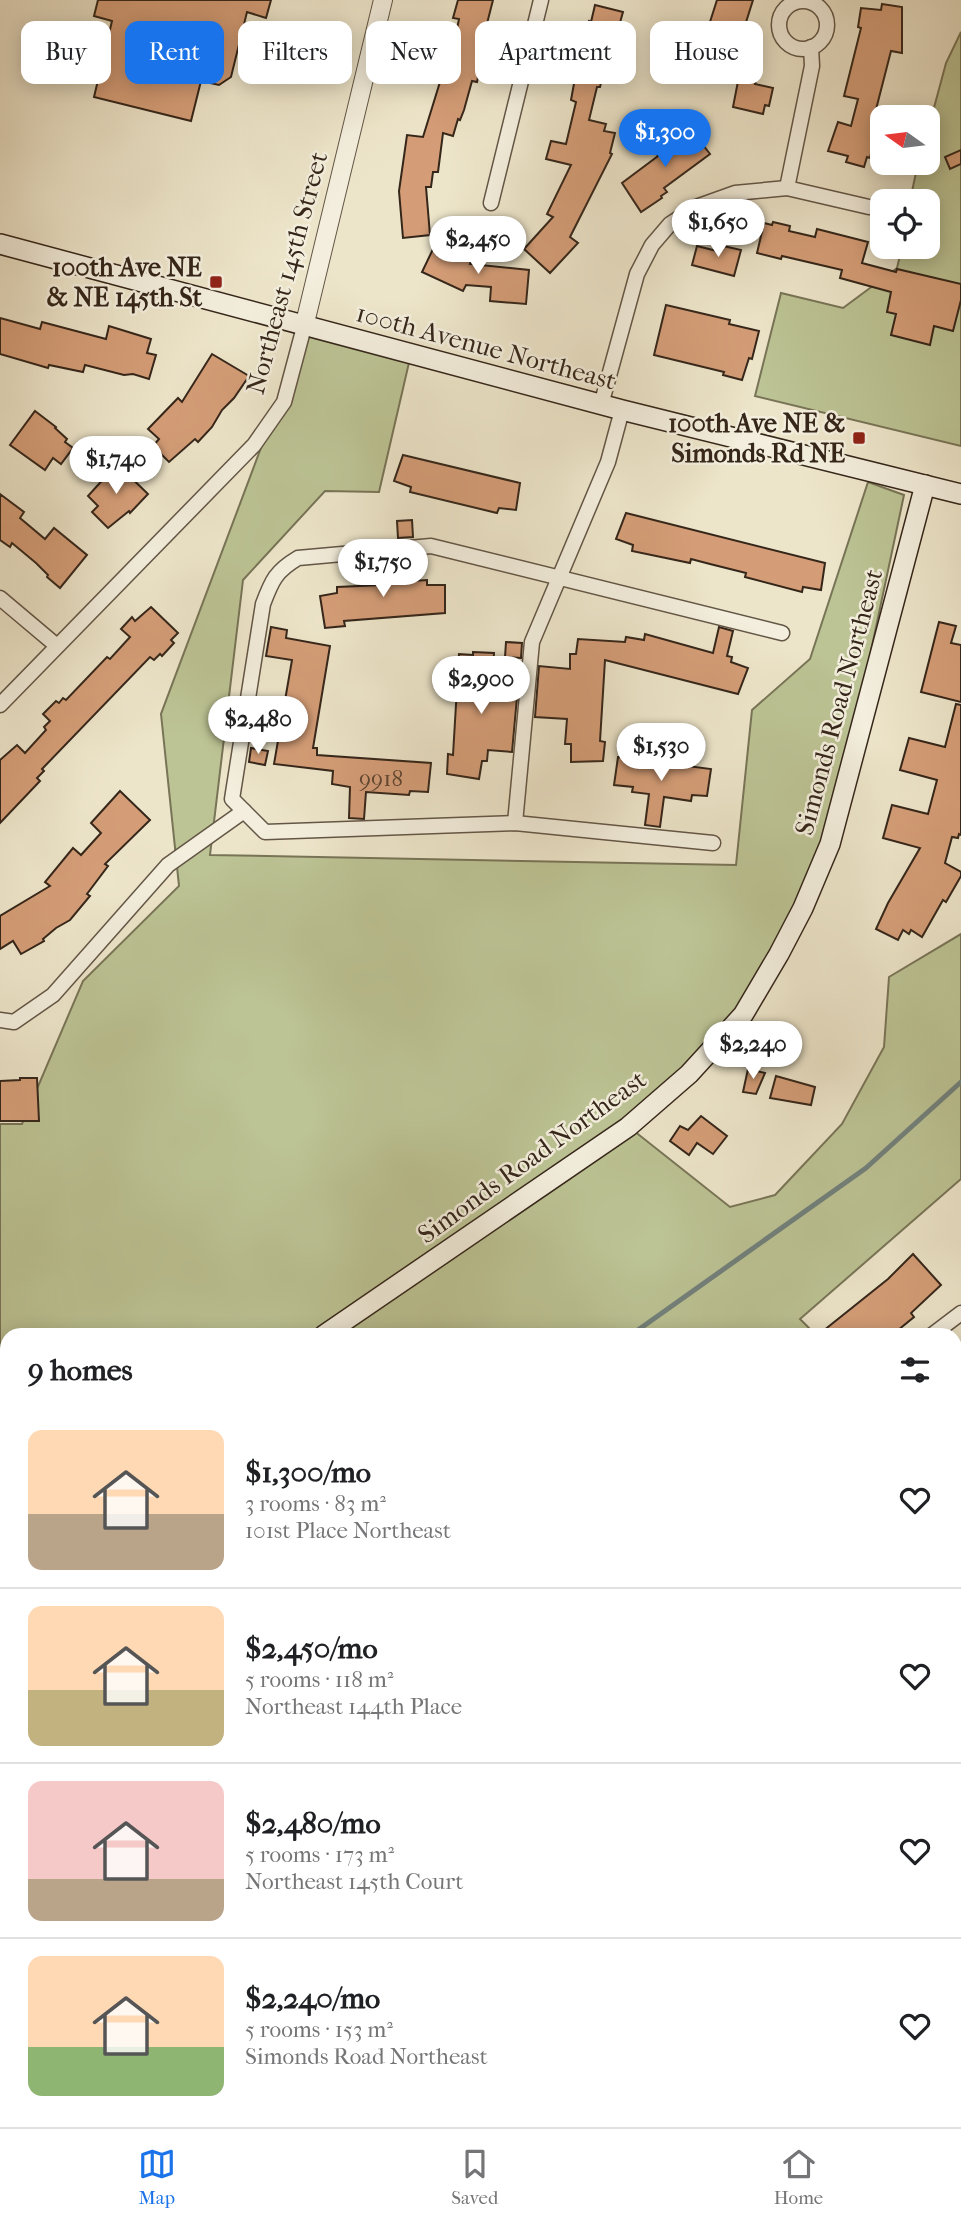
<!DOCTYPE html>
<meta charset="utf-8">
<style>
:root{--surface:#fff;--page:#f6f6f6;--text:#202124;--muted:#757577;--line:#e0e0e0;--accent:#1a73e8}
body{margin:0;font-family:"IM FELL French Canon",serif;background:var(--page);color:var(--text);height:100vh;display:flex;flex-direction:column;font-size:26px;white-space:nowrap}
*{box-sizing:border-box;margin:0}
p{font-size:23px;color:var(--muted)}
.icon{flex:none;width:38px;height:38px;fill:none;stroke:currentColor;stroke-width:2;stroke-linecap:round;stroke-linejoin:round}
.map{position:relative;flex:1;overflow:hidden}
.drawer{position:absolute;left:0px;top:1328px;width:962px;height:800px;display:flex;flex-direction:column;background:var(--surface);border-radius:21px 21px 0 0;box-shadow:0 4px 18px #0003}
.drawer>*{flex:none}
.guide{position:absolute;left:21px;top:21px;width:920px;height:63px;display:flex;gap:14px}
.needle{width:46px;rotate:284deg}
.tools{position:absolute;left:870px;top:105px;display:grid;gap:14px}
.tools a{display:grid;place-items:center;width:70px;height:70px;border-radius:14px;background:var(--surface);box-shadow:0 4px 18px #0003;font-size:35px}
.price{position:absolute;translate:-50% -60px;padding:0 16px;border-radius:24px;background:#fff;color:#222;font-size:23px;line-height:46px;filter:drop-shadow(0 2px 4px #0008)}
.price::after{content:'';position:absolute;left:50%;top:42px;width:21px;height:16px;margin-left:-10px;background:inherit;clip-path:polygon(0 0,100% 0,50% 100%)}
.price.active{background:var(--accent);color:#fff}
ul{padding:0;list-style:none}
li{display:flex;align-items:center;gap:21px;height:175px;padding:0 28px}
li+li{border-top:2px solid var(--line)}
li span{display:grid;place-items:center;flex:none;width:196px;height:140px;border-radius:14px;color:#555}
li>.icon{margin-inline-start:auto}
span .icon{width:84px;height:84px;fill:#fffc;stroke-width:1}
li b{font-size:30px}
h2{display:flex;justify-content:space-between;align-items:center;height:84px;padding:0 28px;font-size:30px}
.tag{padding:0 24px;border-radius:14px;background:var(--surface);box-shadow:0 4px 18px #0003;font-size:24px;line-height:63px}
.tag.active{background:var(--accent);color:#fff}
.tabs{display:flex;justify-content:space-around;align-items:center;height:98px;border-top:2px solid var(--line);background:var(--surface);font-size:19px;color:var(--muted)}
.tabs a{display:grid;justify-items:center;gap:4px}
.tabs .active{color:var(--accent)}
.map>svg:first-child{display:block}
</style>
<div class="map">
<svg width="961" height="2127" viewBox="0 0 961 2127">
<rect width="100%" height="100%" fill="#ede5ca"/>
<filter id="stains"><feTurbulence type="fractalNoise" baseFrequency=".00286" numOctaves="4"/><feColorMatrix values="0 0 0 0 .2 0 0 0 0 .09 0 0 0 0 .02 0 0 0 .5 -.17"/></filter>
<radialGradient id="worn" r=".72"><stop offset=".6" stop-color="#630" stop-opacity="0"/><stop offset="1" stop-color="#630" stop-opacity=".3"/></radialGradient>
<g fill="#bcc394" stroke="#787457" stroke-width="2">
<polygon points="961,32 961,446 755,396 781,293 843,308 897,268 902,247 928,247 928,201 910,201 918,163 928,163 928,130 946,63"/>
<polygon points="306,328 411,354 379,492 325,491 243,580 210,855 736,865 752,710 810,659 868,482 904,495 830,844 743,1015 629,1127 730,1207 775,1195 842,1124 884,1047 889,977 961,934 961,1179 800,1319 816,1335 7,1335 7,1750 0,1750 0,1124 22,1124 83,981 179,886 161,714"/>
<polygon points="956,1580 961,1588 961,1804 956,1806"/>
<polygon points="7,2013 7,2121 496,2121 485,2127 0,2127 0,2019"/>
</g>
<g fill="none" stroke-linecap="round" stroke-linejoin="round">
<g stroke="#72817c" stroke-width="5">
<polyline points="631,1335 866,1168 961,1082"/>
<polyline points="0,2127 7,2121"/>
</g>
</g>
<g fill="#d49d77" stroke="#35261a" stroke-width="2">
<polygon points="98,0 271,0 266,18 247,12 231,77 219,85 201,81 191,121 94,97 112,21 94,16"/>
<polygon points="458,0 493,0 480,51 483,52 477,82 472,81 464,110 460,120 458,119 453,136 443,133 438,172 433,172 431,187 426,187 430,235 403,238 399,191 407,135 423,137 440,82 446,83 459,19 453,18"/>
<polygon points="717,0 753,0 742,35 709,25"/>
<polygon points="882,4 902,7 902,53 891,51 872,125 877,126 870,158 867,157 864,167 846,162 848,156 828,151 838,122 851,126 858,99 844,96 861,28 858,27 861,8 881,10"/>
<polygon points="595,5 623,12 610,58 607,58 600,87 597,87 589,120 606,124 604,131 615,133 610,153 612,154 570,237 578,243 550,273 524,249 553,217 547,214 571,165 546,159 551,141 566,144 576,102 571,100 580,51 585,31 589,21 591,22"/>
<polygon points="730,42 754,48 752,56 761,59 755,84 773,88 769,106 765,105 763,114 733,107 740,71 724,68"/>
<polygon points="689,127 710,154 664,188 667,192 661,196 662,198 641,212 622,183 658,156 655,152"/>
<polygon points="961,150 961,164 950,169 945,157"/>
<polygon points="773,222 790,226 789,231 815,237 817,229 868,242 862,263 896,272 897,269 961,284 961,300 953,331 934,326 930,345 891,335 896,314 887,312 891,292 840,278 842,270 782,256 781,259 757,253 764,223 772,225"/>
<polygon points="719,245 741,250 734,276 692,265 697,246 717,251"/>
<polygon points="434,247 452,255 454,248 473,257 470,264 529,270 526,304 490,301 491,287 466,285 463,291 422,272"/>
<polygon points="666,305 730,320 729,324 759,331 752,359 749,358 742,380 723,375 724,372 654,355"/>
<polygon points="0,318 40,329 42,322 106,339 109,326 151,339 147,353 156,355 149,379 133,374 124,375 85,365 83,372 49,365 48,368 0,354"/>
<polygon points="212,354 249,376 234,398 222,410 212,427 198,442 195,439 169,462 153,446 159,439 148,429 178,398 182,402"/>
<polygon points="35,411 56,427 55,428 67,439 65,442 73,448 61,464 53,458 45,470 10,445"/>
<polygon points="403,455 520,483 516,510 499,508 497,513 410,492 411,487 394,481"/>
<polygon points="117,464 148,494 130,513 129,511 108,528 92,512 98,506 88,496"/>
<polygon points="0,494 24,512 20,518 45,539 54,528 87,555 60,588 47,577 48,575 36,563 12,543 10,547 0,540"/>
<polygon points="626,513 825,563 821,590 803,587 802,592 745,577 746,573 710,564 691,559 690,563 632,551 633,545 616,539"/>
<polygon points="412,520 413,537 398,538 397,521"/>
<polygon points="395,559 396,582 427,580 427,585 445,585 445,613 344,621 345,626 325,628 320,596 337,593 337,587 381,585 379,560"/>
<polygon points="151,607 178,633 171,640 174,643 162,656 160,654 154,660 150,657 42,769 44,771 37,778 40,781 0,823 0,760 17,745 25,753 46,730 44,727 50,721 43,714 56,701 59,703 63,698 66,700 107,657 110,659 130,637 121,629 132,617 135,621"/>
<polygon points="939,622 956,626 951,643 961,645 961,702 921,692"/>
<polygon points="271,627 287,630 286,638 330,646 313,748 317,748 317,755 431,763 428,792 410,791 409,795 366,792 364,819 349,818 350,787 332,784 333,771 274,764 292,660 266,656"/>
<polygon points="719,627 733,631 727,656 732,657 731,662 748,668 738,694 605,660 600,741 605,742 603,761 571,762 571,744 565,744 567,719 535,717 539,666 570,669 570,654 576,654 578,639 625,642 626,637 644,640 645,634 713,653"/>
<polygon points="506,642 522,643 521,658 505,657"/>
<polygon points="473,652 494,653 492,684 518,686 512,752 488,750 487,761 482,761 479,779 447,774 448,754 453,755 459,654 473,655"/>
<polygon points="956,704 961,705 961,835 959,834 958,838 952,837 945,863 961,872 961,876 946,902 943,900 922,937 911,930 909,934 903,930 898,940 876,929 888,903 920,848 883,838 892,805 928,814 937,780 900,770 909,738 945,747"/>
<polygon points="251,748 268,751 265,765 249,762"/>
<polygon points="618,757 711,769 707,796 692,795 691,801 664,797 660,827 645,825 649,794 632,792 633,787 614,785"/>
<polygon points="120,791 150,820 105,864 108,866 87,894 90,896 70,920 56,928 43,939 44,941 21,954 13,941 0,949 0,916 50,886 45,882 73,848 81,855 101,833 91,823"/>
<polygon points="748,1069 765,1073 756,1094 743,1092"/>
<polygon points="776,1076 815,1087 811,1105 770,1098"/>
<polygon points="20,1078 37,1078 39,1121 0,1121 0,1081 20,1080"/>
<polygon points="701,1116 727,1136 713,1154 697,1143 689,1155 670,1141 680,1126 688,1130"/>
<polygon points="913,1254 941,1285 911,1313 914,1317 892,1335 818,1335 888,1279"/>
</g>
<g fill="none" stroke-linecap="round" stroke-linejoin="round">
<g stroke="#635646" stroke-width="17">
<g id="minor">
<circle cx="803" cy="25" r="24"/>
<polyline points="787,188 812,66 811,47"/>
<polyline points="491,203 541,0"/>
<polyline points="601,405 637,274 652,245 670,224 696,207 735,193 787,188 869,207"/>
<polyline points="0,598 57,646"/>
<polyline points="0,705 254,445 284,402 304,327"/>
<polyline points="515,823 532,642 608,462 622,410"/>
<path d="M713,843l-198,-20 -250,9 -33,-33 31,-195c9,-24 13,-33 35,-46l133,-12 351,87"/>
<polyline points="0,1020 14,1022 53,995 168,865 244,811"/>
<polyline points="932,1335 961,1313"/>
<polyline points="956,1946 961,1946"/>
<polyline points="869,2121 878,2127"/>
<polyline points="722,2127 726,2121"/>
</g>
</g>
<g stroke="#635646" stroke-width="20">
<polyline id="tertiary" points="304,327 383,0"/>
</g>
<g stroke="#35261a" stroke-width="22">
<g id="secondary">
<polyline points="0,244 622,410 961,494"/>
<polyline points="324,1335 628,1127 689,1074 743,1015 779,954 803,908 830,844 925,485"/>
<polyline points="0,1683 7,1672"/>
</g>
</g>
<use href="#minor" stroke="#f3eedd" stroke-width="14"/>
<use href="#tertiary" stroke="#f3eedd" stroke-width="18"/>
<use href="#secondary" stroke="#f3eedd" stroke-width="19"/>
</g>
<g fill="#8f2418" stroke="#f3eedd" stroke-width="2.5">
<rect x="209" y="275" width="14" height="14" rx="3.5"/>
<rect x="852" y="431" width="14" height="14" rx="3.5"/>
</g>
<g text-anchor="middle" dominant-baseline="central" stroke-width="5" stroke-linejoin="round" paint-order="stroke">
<g font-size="23" fill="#5d4431">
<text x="381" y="778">9918</text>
</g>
<g font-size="26" font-weight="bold" fill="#35261a" stroke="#f3eedd" text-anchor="end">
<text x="202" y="267">100th Ave NE<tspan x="202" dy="30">&amp; NE 145th St</tspan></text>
<text x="845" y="423">100th Ave NE &amp;<tspan x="845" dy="30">Simonds Rd NE</tspan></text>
</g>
<g font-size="26" fill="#35261a" stroke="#f3eedd">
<text transform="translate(287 273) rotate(-75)">Northeast 145th Street</text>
<text transform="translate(486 347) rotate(15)">100th Avenue Northeast</text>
<text transform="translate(839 702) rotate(-75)">Simonds Road Northeast</text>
<text transform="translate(532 1157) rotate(-36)">Simonds Road Northeast</text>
</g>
</g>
<rect width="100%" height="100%" filter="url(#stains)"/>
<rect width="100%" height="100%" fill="url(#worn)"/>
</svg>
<div class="tools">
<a><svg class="needle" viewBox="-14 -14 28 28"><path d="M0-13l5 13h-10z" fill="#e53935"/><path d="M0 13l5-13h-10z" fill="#757577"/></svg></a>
<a><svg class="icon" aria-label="locate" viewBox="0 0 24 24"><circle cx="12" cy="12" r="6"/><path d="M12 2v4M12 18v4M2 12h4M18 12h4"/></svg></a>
</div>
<b class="price active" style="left:665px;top:169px">$1,300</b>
<b class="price" style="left:718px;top:259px">$1,650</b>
<b class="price" style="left:478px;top:276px">$2,450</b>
<b class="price" style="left:116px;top:496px">$1,740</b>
<b class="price" style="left:383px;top:599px">$1,750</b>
<b class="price" style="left:481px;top:716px">$2,900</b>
<b class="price" style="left:258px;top:756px">$2,480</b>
<b class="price" style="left:661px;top:783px">$1,530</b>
<b class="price" style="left:753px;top:1081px">$2,240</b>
<div class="guide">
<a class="tag">Buy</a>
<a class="tag active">Rent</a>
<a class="tag">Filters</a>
<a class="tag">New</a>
<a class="tag">Apartment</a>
<a class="tag">House</a>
</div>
<section class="drawer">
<h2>9 homes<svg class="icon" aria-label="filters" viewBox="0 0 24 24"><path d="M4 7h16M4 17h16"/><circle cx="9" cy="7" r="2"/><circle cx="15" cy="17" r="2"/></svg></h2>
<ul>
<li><span style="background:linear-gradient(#ffd9b3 60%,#b9a48a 0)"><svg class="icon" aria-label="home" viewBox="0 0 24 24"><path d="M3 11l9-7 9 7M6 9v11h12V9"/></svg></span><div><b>$1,300/mo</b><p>3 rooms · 83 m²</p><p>101st Place Northeast</p></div><svg class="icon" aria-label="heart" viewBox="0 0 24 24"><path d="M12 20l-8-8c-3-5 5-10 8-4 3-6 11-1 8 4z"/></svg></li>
<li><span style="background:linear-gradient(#ffd9b3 60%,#c2b280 0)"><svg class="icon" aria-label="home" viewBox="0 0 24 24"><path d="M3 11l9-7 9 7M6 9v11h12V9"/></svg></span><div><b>$2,450/mo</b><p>5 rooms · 118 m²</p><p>Northeast 144th Place</p></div><svg class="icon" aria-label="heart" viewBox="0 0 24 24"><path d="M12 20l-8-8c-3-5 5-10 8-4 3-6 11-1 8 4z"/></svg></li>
<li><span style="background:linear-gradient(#f6c9c9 70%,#b9a48a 0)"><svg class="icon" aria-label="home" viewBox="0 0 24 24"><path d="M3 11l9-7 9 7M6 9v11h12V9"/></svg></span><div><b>$2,480/mo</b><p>5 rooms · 173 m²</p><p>Northeast 145th Court</p></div><svg class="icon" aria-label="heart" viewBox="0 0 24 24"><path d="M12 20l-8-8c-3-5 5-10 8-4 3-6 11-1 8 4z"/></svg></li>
<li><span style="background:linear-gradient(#ffd9b3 65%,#8fb573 0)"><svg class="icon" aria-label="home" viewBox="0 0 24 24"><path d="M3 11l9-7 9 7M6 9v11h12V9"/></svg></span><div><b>$2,240/mo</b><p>5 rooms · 153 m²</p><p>Simonds Road Northeast</p></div><svg class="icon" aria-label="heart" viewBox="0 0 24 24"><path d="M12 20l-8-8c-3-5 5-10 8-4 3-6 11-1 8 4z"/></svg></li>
</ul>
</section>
</div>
<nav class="tabs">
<a class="active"><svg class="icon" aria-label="map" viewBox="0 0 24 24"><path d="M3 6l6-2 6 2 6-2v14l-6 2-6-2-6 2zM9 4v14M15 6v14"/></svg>Map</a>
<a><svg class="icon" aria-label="saved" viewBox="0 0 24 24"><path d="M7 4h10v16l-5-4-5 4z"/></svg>Saved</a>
<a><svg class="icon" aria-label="home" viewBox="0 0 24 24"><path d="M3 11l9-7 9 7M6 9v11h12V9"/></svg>Home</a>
</nav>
